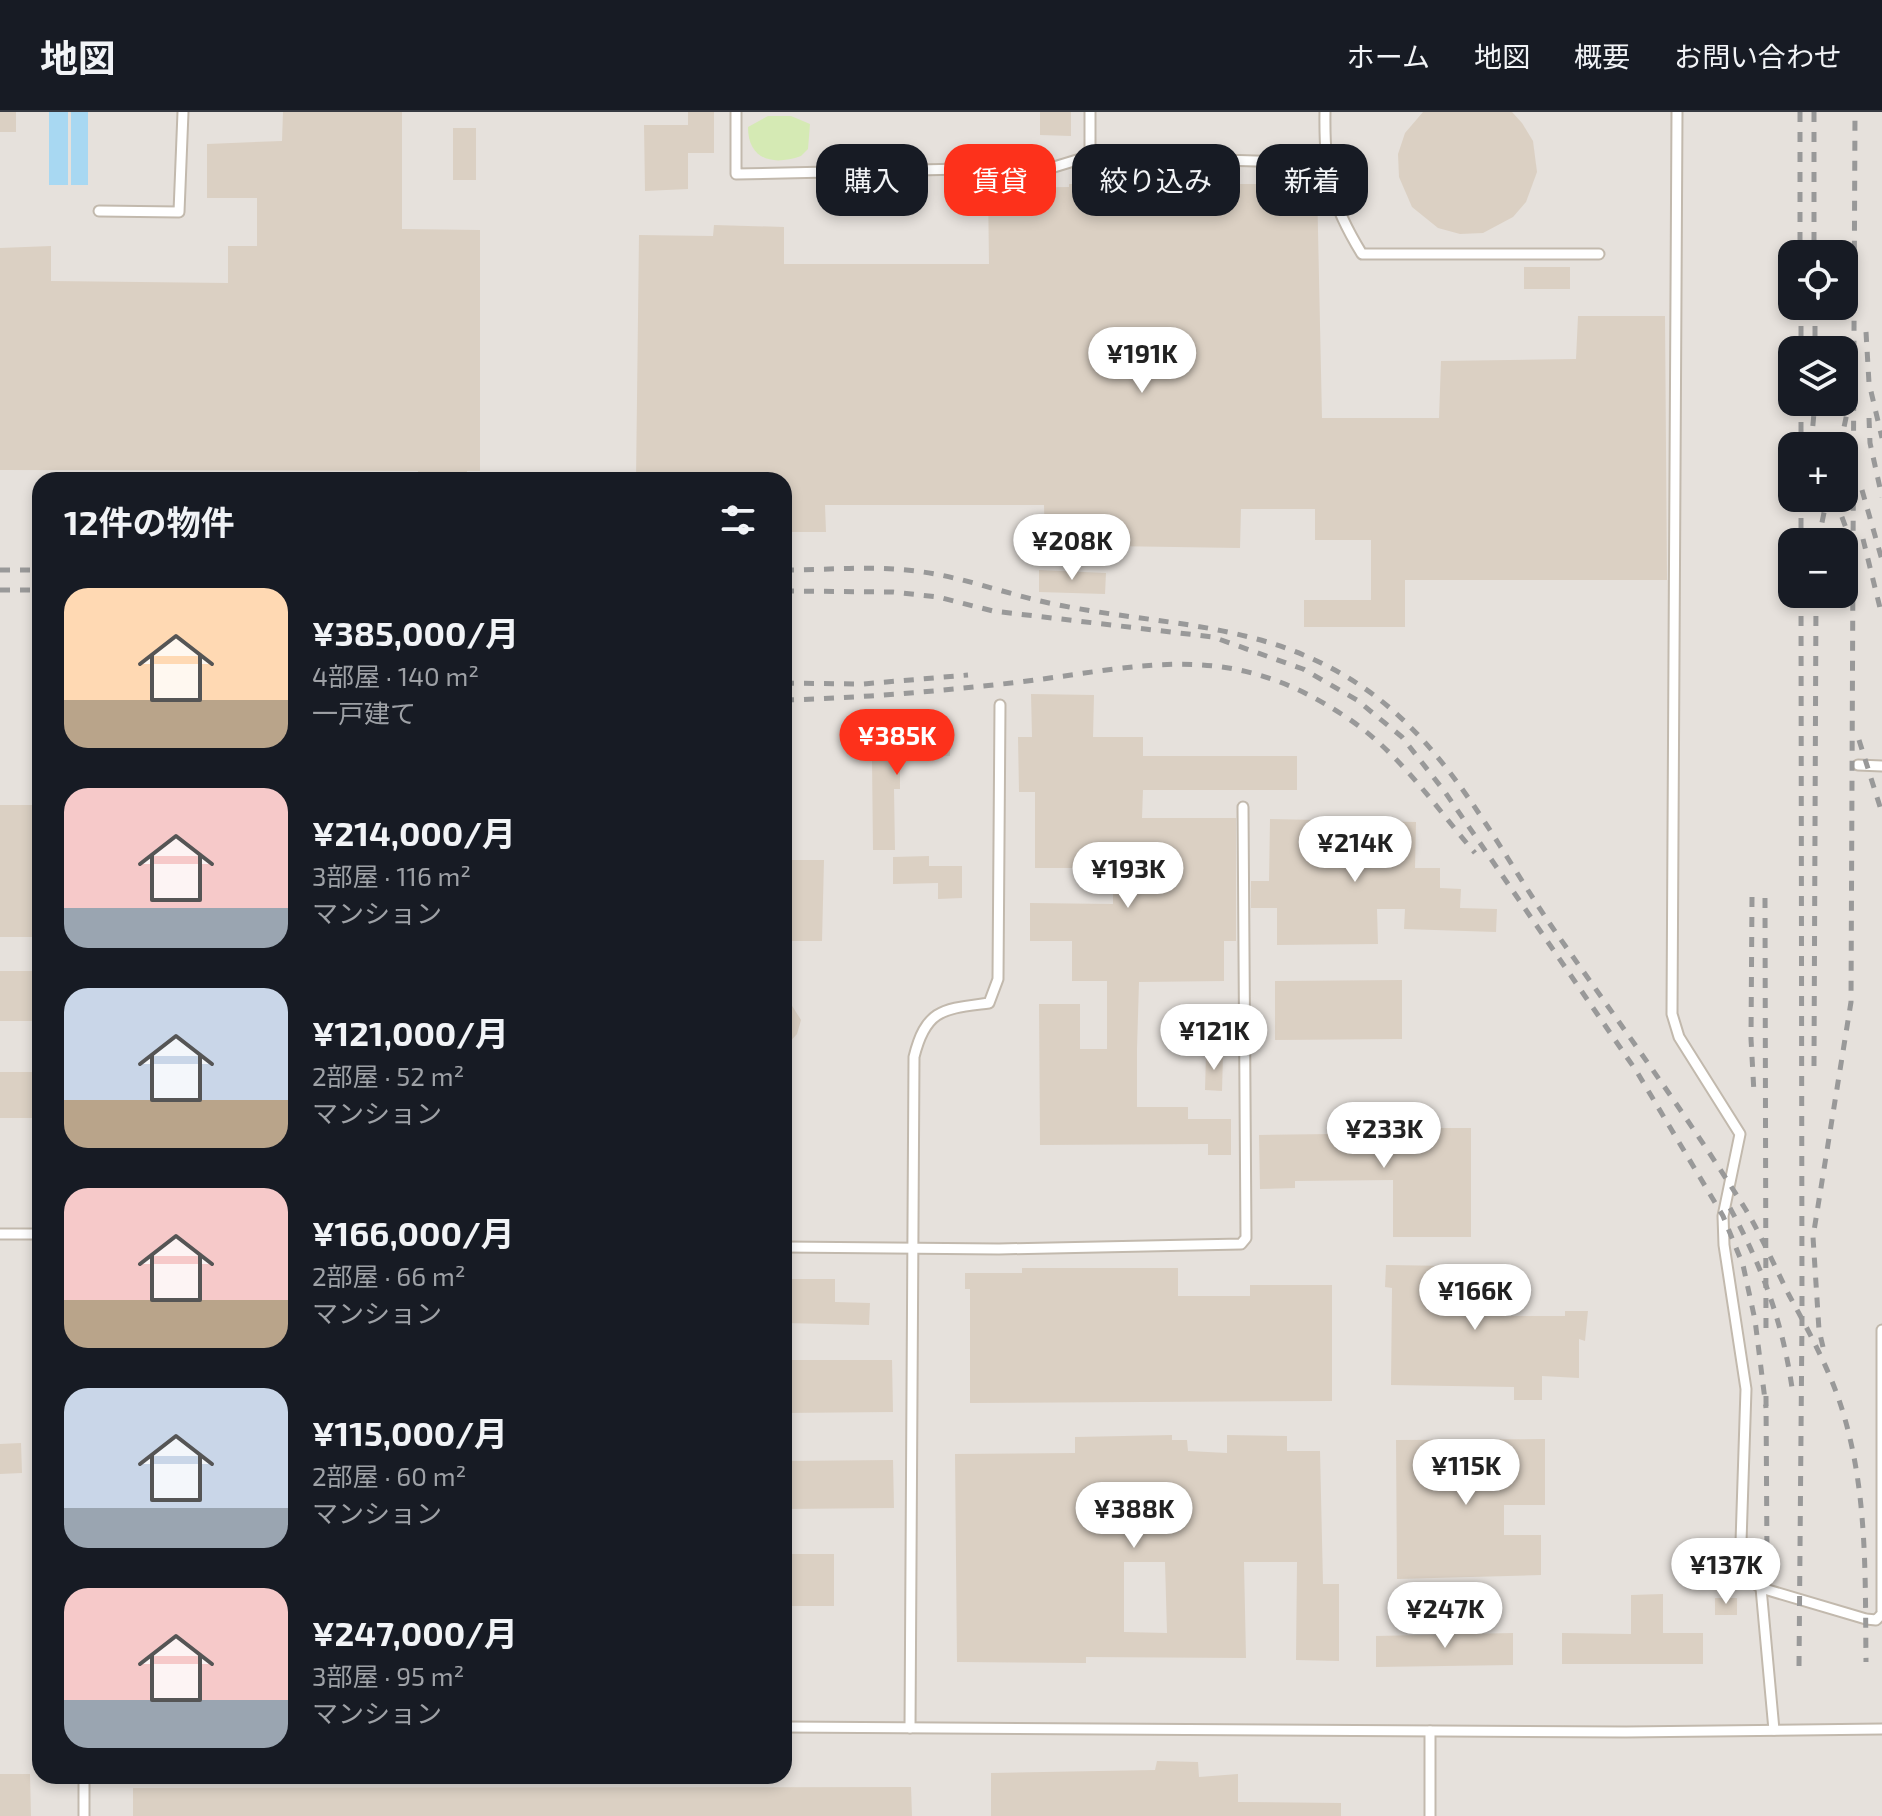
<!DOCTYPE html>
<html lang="ja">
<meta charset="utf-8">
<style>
:root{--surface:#171b24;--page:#20242c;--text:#f1f3f6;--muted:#9ea1a6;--line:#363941;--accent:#fd311b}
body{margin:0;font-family:"Exo 2","Noto Sans JP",sans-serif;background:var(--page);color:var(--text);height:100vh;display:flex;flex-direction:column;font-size:30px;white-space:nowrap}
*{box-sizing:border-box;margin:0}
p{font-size:26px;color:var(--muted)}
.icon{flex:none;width:44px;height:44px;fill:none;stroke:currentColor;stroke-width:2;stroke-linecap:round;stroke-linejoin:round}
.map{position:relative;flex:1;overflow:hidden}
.side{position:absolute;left:32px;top:360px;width:760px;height:1312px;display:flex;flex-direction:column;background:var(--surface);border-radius:24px;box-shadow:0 4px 12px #0003}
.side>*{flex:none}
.banner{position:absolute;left:816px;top:32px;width:760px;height:72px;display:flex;gap:16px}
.fabs{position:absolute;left:1778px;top:128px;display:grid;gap:16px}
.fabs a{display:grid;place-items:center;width:80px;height:80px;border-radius:16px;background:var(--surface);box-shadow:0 4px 12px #0003;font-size:40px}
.price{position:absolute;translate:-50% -68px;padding:0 18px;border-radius:28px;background:#fff;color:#222;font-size:26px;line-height:52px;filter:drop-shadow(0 2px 4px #0008)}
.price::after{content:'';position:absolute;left:50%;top:48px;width:24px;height:18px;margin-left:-12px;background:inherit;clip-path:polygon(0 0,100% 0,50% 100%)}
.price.active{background:var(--accent);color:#fff}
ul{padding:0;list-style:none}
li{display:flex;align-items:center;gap:24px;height:200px;padding:0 32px}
li span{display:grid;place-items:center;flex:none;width:224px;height:160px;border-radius:24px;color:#555}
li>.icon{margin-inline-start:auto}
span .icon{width:96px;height:96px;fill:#fffc;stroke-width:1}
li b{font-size:34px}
h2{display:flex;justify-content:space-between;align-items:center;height:96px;padding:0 32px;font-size:34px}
.chip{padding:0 28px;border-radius:24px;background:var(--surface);box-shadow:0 4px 12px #0003;font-size:28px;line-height:72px}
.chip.active{background:var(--accent);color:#fff}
header{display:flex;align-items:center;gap:48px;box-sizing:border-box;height:112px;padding:0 40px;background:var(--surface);border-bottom:2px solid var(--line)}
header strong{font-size:38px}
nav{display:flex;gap:44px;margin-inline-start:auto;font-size:28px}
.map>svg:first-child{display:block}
</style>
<header>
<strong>地図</strong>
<nav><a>ホーム</a><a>地図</a><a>概要</a><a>お問い合わせ</a></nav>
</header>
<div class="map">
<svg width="1882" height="1704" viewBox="0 0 1882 1704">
<rect width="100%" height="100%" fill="#f6f2eb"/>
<path fill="#e6e1dc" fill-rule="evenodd" d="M0,0h1882v1704h-1882zM1792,142h52v52h-52zM1792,238h52v52h-52zM1792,334h52v52h-52zM40,368h744v1296h-744zM1792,430h52v52h-52z"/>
<path fill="#d5eab4" d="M768,4h23l19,8 -2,25 -7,7c-28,10 -53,4 -53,-29z"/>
<g fill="#a8d8f2">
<rect x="49" y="0" width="19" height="73"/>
<rect x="71" y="0" width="17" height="73"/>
</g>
<g fill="#dbd0c3" fill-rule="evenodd">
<rect x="0" y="0" width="16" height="20"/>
<polygon points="283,0 402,0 402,117 480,118 480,359 467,359 466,368 418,368 418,359 0,358 0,136 51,134 51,169 228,171 228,134 257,134 257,86 207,86 207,32 282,29"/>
<polygon points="688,0 714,0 714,41 688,41 688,77 645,79 644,13 688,13"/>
<polygon points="1040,0 1071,0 1071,24 1040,23"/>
<polygon points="1423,0 1512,0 1522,11 1533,29 1537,60 1526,90 1513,105 1483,121 1460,122 1438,116 1412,95 1399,65 1398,42 1405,21"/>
<rect x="453" y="16" width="23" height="52"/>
<polygon points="1069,72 1317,72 1322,306 1439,306 1441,249 1576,247 1578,204 1665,204 1667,468 1405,468 1405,515 1304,515 1304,488 1371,488 1371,428 1315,428 1315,397 1241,397 1240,436 1045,433 1044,393 825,393 826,420 784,420 784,368 636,368 639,123 713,124 714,113 784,115 784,152 989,152 988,76 1069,75"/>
<rect x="1524" y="155" width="46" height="22"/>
<polygon points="1039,458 1106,461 1105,482 1039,480"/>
<polygon points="1031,582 1094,583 1093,625 1143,625 1143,644 1297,644 1297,678 1143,678 1142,706 1236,706 1236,829 1224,829 1224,869 1139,870 1137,937 1137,995 1188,995 1188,1007 1231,1007 1231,1043 1208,1043 1208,1032 1040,1033 1039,892 1080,892 1080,937 1107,937 1107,869 1072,869 1072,829 1030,829 1030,791 1113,792 1113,756 1035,756 1035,680 1019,680 1018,625 1032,625"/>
<polygon points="878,620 929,620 950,625 950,644 900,643 900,677 894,677 895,738 873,738 872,647 878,647"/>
<rect x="0" y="693" width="40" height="132"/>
<polygon points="1270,707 1416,710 1415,756 1440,756 1440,776 1461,777 1460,796 1497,797 1496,820 1404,817 1405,797 1377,797 1378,832 1277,833 1277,796 1251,796 1251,769 1269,769"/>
<polygon points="929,744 929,754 962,754 962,786 938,787 938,771 893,772 893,745"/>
<polygon points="784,748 824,748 822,829 784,829"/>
<rect x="0" y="859" width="40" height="50"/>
<polygon points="1402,868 1402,927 1275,928 1275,869"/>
<polygon points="784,881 801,908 797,922 784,936"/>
<polygon points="1206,942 1223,943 1222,979 1205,978"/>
<rect x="0" y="960" width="40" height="46"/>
<polygon points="1345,1008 1375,1008 1375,1016 1471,1016 1471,1125 1393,1125 1393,1068 1295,1069 1295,1076 1260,1077 1259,1023 1332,1022 1332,1009"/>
<polygon points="1386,1153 1516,1155 1516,1177 1498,1177 1497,1204 1565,1204 1565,1199 1588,1199 1585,1229 1579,1227 1579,1266 1542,1264 1542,1288 1514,1288 1514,1275 1391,1273 1392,1176 1385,1175"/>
<polygon points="1022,1156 1178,1156 1178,1184 1250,1184 1250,1173 1332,1173 1332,1289 970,1291 970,1177 965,1177 965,1161 1022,1161"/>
<polygon points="784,1167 835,1167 835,1190 870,1191 869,1213 784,1211"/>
<polygon points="784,1248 892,1248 893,1300 784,1301"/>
<path d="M1172,1323v5h15l1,11 39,2v-18l60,1v15h33l3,133h16v77l-43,-1 1,-98h-53l2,96 -160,-1v6l-129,-1 -2,-208 120,-1v-16zM1124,1450h41l2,71 -43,-1z"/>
<polygon points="1545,1327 1545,1393 1504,1393 1504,1423 1541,1423 1541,1463 1397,1467 1396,1328"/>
<polygon points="21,1331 22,1361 0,1362 0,1332"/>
<polygon points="893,1348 894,1396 784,1397 784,1349"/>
<rect x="784" y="1442" width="50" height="52"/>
<polygon points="1663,1482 1663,1521 1703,1521 1703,1552 1562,1552 1562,1521 1631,1522 1631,1483"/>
<rect x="1715" y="1486" width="22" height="17"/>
<polygon points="1513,1521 1513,1553 1376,1555 1376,1524"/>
<polygon points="1157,1649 1198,1650 1199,1665 1238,1662 1238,1690 1341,1691 1341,1704 991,1704 991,1661 1155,1658"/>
<polygon points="0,1662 30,1662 31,1704 0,1704"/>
<polygon points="911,1675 912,1704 133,1704 133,1676"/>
</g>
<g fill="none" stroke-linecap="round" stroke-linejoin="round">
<g stroke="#c2b9ad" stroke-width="13">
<g id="lane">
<polyline points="736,0 736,62 1054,55 1090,44 1324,51"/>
<path d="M1325,0c-1,61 5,90 37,142h237"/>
<polyline points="1677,0 1672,902 1679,925 1740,1022 1723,1104 1724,1133 1746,1277 1740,1461 1761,1476 1774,1618"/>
<polyline points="1090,44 1090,0"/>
<polyline points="99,99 179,100 183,0"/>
<polyline points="1858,653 1882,654"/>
<polyline points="0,1122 40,1122"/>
<polyline points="784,1135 999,1137 1241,1132 1246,1126 1243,695"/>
<polyline points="1882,1218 1882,1499"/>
<polyline points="1761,1476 1866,1507 1876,1508 1882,1502"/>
<polyline points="784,1615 1626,1620 1882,1617"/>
<path d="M910,1616l4,-671c12,-49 30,-48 75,-54l9,-24 2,-274"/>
<polyline points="1430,1619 1430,1704"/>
<polyline points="84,1704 84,1664"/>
</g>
</g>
<use href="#lane" stroke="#fff" stroke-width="9"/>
<g stroke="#999" stroke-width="5" stroke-dasharray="10 10" stroke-linecap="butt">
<polyline points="1800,0 1800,142"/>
<polyline points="1814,0 1814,142"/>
<polyline points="1801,194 1801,238"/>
<polyline points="1815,194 1815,238"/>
<polyline points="1866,220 1869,271 1882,326"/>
<polyline points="1801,290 1801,334"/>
<polyline points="1869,306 1870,331 1882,385"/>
<polyline points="1811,334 1815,290"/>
<polyline points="1840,334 1847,301"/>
<polyline points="1862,378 1882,448"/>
<polyline points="1801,386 1801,430"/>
<polyline points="1835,386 1850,427"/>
<polyline points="1863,427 1882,504"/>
<polyline points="1818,430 1827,386"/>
<polyline points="0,458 40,458"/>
<path d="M784,458c46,0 93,-5 139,2 42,6 84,22 126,31 111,24 215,16 315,85 84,58 130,153 186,236 66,95 135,188 196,286 16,27 29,57 43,85 18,33 36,66 49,102 30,86 27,175 28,265"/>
<polyline points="0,478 40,478"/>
<polyline points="784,479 893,480 938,485 993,499 1213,525 1303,557 1357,588 1402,625 1445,680 1637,960 1723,1104 1743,1153 1755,1208 1766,1296"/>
<polyline points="784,571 863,572 968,563"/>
<path d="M784,588c79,-2 157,-9 236,-18 128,-16 209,-43 326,35 53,35 88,88 129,136"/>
<polyline points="1859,628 1882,701"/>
<polyline points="1752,785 1751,927 1754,981"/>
<polyline points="1765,786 1766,1224"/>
<polyline points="1814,954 1816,482"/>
<path d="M1730,1096c33,60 54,118 63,187"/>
<polyline points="1823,1235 1819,1218 1813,1125 1851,890 1855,0"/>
<polyline points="1766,1284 1767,1448"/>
<polyline points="1799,1554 1802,1206 1801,482"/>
</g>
</g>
</svg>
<div class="fabs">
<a><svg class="icon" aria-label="locate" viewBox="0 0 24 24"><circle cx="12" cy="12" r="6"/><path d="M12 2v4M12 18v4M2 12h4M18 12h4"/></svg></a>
<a><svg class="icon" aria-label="layers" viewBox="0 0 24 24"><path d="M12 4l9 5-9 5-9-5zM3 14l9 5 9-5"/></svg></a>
<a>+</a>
<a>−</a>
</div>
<b class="price" style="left:1142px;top:283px">¥191K</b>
<b class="price" style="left:1072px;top:470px">¥208K</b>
<b class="price active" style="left:897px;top:665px">¥385K</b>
<b class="price" style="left:1355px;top:772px">¥214K</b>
<b class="price" style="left:1128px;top:798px">¥193K</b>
<b class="price" style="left:1214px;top:960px">¥121K</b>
<b class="price" style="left:1384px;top:1058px">¥233K</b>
<b class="price" style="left:1475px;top:1220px">¥166K</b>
<b class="price" style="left:1466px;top:1395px">¥115K</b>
<b class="price" style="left:1134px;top:1438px">¥388K</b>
<b class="price" style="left:1726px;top:1494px">¥137K</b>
<b class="price" style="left:1445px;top:1538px">¥247K</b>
<div class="banner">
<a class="chip">購入</a>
<a class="chip active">賃貸</a>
<a class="chip">絞り込み</a>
<a class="chip">新着</a>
</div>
<section class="side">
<h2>12件の物件<svg class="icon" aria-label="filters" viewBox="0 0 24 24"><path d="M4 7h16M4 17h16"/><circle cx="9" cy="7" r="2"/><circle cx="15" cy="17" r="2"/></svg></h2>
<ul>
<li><span style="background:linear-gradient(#ffd9b3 70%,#b9a48a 0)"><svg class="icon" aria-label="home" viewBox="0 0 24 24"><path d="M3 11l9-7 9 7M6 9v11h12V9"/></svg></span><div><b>¥385,000/月</b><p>4部屋 · 140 m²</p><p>一戸建て</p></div></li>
<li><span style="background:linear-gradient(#f6c9c9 75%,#9aa5b1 0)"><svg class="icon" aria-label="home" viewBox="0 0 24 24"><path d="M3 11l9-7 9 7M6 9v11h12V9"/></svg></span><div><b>¥214,000/月</b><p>3部屋 · 116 m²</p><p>マンション</p></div></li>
<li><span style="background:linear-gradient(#c9d6e8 70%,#b9a48a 0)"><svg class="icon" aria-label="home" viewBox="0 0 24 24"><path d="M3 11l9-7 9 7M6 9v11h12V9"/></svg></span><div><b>¥121,000/月</b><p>2部屋 · 52 m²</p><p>マンション</p></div></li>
<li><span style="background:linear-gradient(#f6c9c9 70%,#b9a48a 0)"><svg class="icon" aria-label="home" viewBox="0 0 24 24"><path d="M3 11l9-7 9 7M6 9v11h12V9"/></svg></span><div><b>¥166,000/月</b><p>2部屋 · 66 m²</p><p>マンション</p></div></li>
<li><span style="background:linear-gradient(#c9d6e8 75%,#9aa5b1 0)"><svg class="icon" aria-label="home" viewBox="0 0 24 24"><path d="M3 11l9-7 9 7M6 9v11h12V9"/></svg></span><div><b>¥115,000/月</b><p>2部屋 · 60 m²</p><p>マンション</p></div></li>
<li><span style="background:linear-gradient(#f6c9c9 70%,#9aa5b1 0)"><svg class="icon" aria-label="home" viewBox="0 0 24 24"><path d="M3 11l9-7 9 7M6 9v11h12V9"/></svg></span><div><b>¥247,000/月</b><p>3部屋 · 95 m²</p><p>マンション</p></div></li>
</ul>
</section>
</div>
